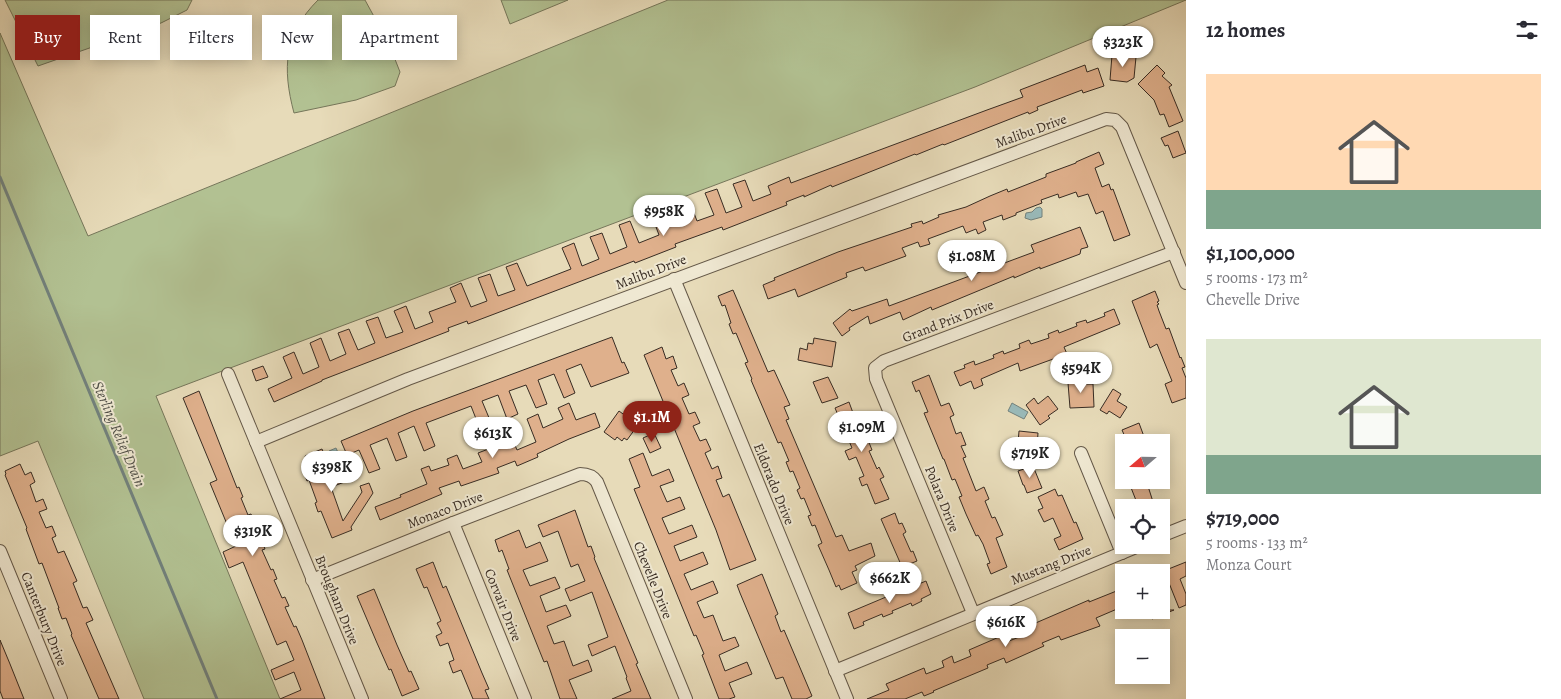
<!DOCTYPE html>
<meta charset="utf-8">
<style>
:root{--surface:#fff;--page:#f7f7f7;--text:#2b2b33;--muted:#7c7c81;--accent:#8f2418}
body{margin:0;font-family:Alegreya,serif;background:var(--page);color:var(--text);height:100vh;display:flex;flex-direction:column;font-size:19px;white-space:nowrap}
*{box-sizing:border-box;margin:0}
p{font-size:16px;color:var(--muted)}
.icon{flex:none;width:28px;height:28px;fill:none;stroke:currentColor;stroke-width:2;stroke-linecap:round;stroke-linejoin:round}
.map{position:relative;flex:1;overflow:hidden}
.drawer{display:flex;flex-direction:column;background:var(--surface);width:375px}
.drawer>*{flex:none}
.guide{position:absolute;left:15px;top:15px;width:475px;height:45px;display:flex;gap:10px}
.needle{width:32px;rotate:250deg}
.tools{position:absolute;left:1115px;top:434px;display:grid;gap:10px}
.tools a{display:grid;place-items:center;width:55px;height:55px;border-radius:0px;background:var(--surface);box-shadow:0 2px 12px #0003;font-size:25px}
.price{position:absolute;translate:-50% -42px;padding:0 11px;border-radius:18px;background:#fff;color:#222;font-size:16px;line-height:32px;filter:drop-shadow(0 1px 2px #0008)}
.price::after{content:'';position:absolute;left:50%;top:30px;width:15px;height:11px;margin-left:-8px;background:inherit;clip-path:polygon(0 0,100% 0,50% 100%)}
.price.selected{background:var(--accent);color:#fff}
ul{padding:0;list-style:none}
li{display:grid;align-content:center;gap:10px;height:265px;padding:0 20px}
li span{display:grid;place-items:center;height:155px;border-radius:0px;color:#555}
li>.icon{margin-inline-start:auto}
span .icon{width:90px;height:90px;fill:#fffc;stroke-width:1}
li b{font-size:21px}
h2{display:flex;justify-content:space-between;align-items:center;height:60px;padding:0 20px;font-size:21px}
.pill{padding:0 18px;border-radius:0px;background:var(--surface);box-shadow:0 2px 12px #0003;font-size:18px;line-height:45px}
.pill.selected{background:var(--accent);color:#fff}
main{display:flex;flex:1;min-height:0}
.map>svg:first-child{display:block}
</style>
<main>
<div class="map">
<svg width="1186" height="699" viewBox="0 0 1186 699">
<rect width="100%" height="100%" fill="#e7dbb9"/>
<filter id="stains"><feTurbulence type="fractalNoise" baseFrequency=".004" numOctaves="4"/><feColorMatrix values="0 0 0 0 .2 0 0 0 0 .09 0 0 0 0 .02 0 0 0 .5 -.17"/></filter>
<radialGradient id="worn" r=".72"><stop offset=".6" stop-color="#630" stop-opacity="0"/><stop offset="1" stop-color="#630" stop-opacity=".3"/></radialGradient>
<g fill="#b2c192" stroke="#75765a">
<polygon points="5,0 192,0 187,10 161,23 38,66"/>
<path d="M318,0h47l24,44 11,28 -5,14 -39,14 -62,13c-12,-45 -10,-79 24,-113z"/>
<polygon points="501,0 568,0 510,24"/>
<polygon points="668,0 1186,0 975,87 156,396 280,699 144,699 38,441 0,456 0,33 88,236"/>
</g>
<g fill="#99b9b8" stroke="#72817c">
<polygon points="1040,207 1042,209 1042,217 1031,220 1025,218 1026,213 1032,212 1036,208"/>
<polygon points="1012,403 1028,412 1024,419 1008,411"/>
<polygon points="336,448 342,462 338,466 335,465 329,451"/>
</g>
<g fill="none" stroke-linecap="round" stroke-linejoin="round">
<polyline stroke="#72817c" stroke-width="3" points="0,177 217,699"/>
</g>
<g fill="#dfb08c" stroke="#382c23">
<polygon points="1112,55 1136,57 1134,78 1127,82 1110,80"/>
<polygon points="1085,65 1087,72 1098,68 1104,86 1083,93 1082,90 1037,107 1038,110 1029,114 1028,112 944,145 943,144 916,155 915,154 832,187 831,185 804,197 804,195 786,202 787,205 723,230 722,227 675,244 676,247 635,263 634,261 468,324 467,321 448,328 449,331 322,380 322,381 274,402 268,389 292,378 283,357 294,352 303,374 319,367 310,343 321,338 330,361 346,354 338,333 349,329 358,350 375,343 366,321 378,317 386,338 403,332 394,311 406,306 415,329 433,322 429,312 456,302 450,288 461,283 471,307 487,301 478,278 490,274 498,296 515,290 506,267 517,263 527,286 571,269 562,248 574,243 582,266 599,259 590,237 602,233 610,254 627,247 619,225 630,221 639,243 659,235 656,227 683,217 678,204 689,200 697,221 714,215 705,193 717,189 726,213 742,207 733,184 745,180 753,201 771,194 768,186 789,177 791,183 987,110 1023,97 1020,90"/>
<polygon points="1157,65 1165,73 1162,76 1172,85 1169,87 1183,121 1169,127 1164,114 1160,115 1154,100 1138,84"/>
<polygon points="1178,131 1186,153 1173,158 1168,145 1165,146 1161,138"/>
<polygon points="1099,152 1104,164 1095,168 1102,187 1109,184 1111,190 1113,189 1130,235 1114,241 1103,211 1096,214 1088,194 1078,197 1076,192 1059,198 1058,194 1041,200 1042,203 1016,213 1016,215 1003,220 1002,215 983,222 986,230 978,234 976,229 966,233 963,226 928,239 930,244 920,247 918,242 902,248 906,256 865,271 863,267 846,273 847,277 798,297 795,289 768,299 763,285 775,280 774,278 838,252 912,227 911,224 922,221 923,224 939,217 938,215 966,207 990,196 1007,189 1008,192 1046,177 1046,174 1076,163 1076,162"/>
<polygon points="1080,227 1088,247 1081,249 1080,254 1040,269 1040,267 1014,278 1014,276 932,310 931,307 903,320 900,312 870,324 868,316 849,328 850,330 842,336 833,323 850,309 852,311 887,299 889,306 1034,252 1031,245"/>
<polygon points="733,290 768,372 774,370 790,405 784,407 789,419 786,420 836,537 842,535 849,551 871,543 875,556 855,566 857,570 852,572 857,583 841,590 839,585 836,587 829,570 818,545 822,543 815,525 812,526 808,516 811,515 804,498 801,499 797,490 800,488 793,471 790,472 786,462 789,461 781,442 778,443 751,380 752,379 745,363 748,362 736,333 733,334 729,324 731,323 725,305 722,306 718,296"/>
<polygon points="1155,291 1159,301 1157,302 1159,304 1157,305 1159,311 1166,329 1169,328 1180,358 1181,357 1185,367 1182,368 1186,378 1186,398 1172,403 1165,384 1172,381 1157,344 1150,348 1132,301"/>
<polygon points="1114,309 1120,324 1064,347 1067,354 1020,371 1018,363 981,379 983,385 974,389 971,381 960,386 954,372 965,368 964,365 974,361 975,365 994,358 993,355 1003,351 1004,354 1020,348 1019,344 1029,340 1031,344 1049,338 1048,334 1058,330 1059,333 1077,326 1076,323 1086,320 1087,323 1105,316 1104,313"/>
<polygon points="612,337 622,363 624,362 629,373 591,387 581,364 566,370 575,393 564,398 554,374 538,380 547,404 536,408 526,385 509,391 518,414 507,419 498,395 482,401 492,425 480,429 471,406 426,423 435,446 424,451 414,426 398,433 407,457 396,461 387,438 370,445 380,469 369,473 359,450 347,455 341,441 413,411"/>
<polygon points="814,338 836,342 832,367 798,360 800,348 807,350 808,343 813,344"/>
<polygon points="662,347 666,359 673,356 677,368 671,370 678,386 684,383 689,395 682,398 689,414 695,412 700,423 693,426 700,441 706,439 711,450 705,453 712,469 718,466 722,478 716,480 723,497 729,494 756,560 730,570 716,530 644,355"/>
<polygon points="263,366 268,377 256,381 252,370"/>
<polygon points="929,375 941,406 949,403 954,415 950,417 956,434 961,432 966,445 961,446 966,457 963,458 976,491 984,487 989,499 985,501 992,518 995,517 1003,535 996,538 1007,567 991,574 987,564 990,563 983,544 978,535 976,536 966,514 959,497 962,496 955,479 952,480 944,459 943,459 924,413 928,412 919,390 916,392 912,382"/>
<polygon points="828,377 838,398 822,403 813,382"/>
<polygon points="1072,379 1082,379 1082,384 1093,384 1094,407 1070,408 1068,383 1072,382"/>
<polygon points="1113,389 1121,394 1117,401 1127,407 1120,418 1109,411 1107,414 1100,410"/>
<polygon points="199,391 237,488 239,487 243,497 241,498 248,515 251,514 265,549 262,550 271,570 273,569 277,579 274,580 282,598 285,597 289,606 285,607 294,627 296,626 302,640 325,699 280,699 301,690 294,672 275,680 271,670 294,660 286,641 277,645 243,562 229,568 223,552 236,546 210,483 217,480 183,398"/>
<polygon points="1048,396 1058,409 1048,416 1050,418 1040,425 1026,405 1034,398 1038,404"/>
<polygon points="849,402 853,413 856,412 860,421 857,423 865,441 868,440 872,450 869,451 877,469 879,467 884,477 880,479 889,499 875,504 867,484 862,486 859,478 864,476 856,457 849,460 845,451 852,448 835,408"/>
<polygon points="569,403 576,420 595,413 600,427 569,439 537,454 538,457 517,466 515,461 497,468 499,473 461,486 459,481 439,488 442,494 380,520 375,507 401,497 400,495 427,484 421,469 429,466 431,471 449,465 447,459 457,455 463,469 482,462 478,453 504,443 499,429 507,426 517,450 536,442 527,419 538,414 543,428 563,419 558,408"/>
<polygon points="619,411 638,425 627,440 624,438 622,441 617,437 615,440 604,432"/>
<polygon points="1139,423 1146,442 1130,442 1129,438 1126,439 1122,430"/>
<polygon points="1019,431 1038,433 1037,447 1033,446 1032,456 1008,453 1009,442 1018,443"/>
<polygon points="654,433 661,448 650,453 643,438"/>
<polygon points="322,449 332,474 346,468 350,480 331,487 343,521 362,492 360,486 369,483 373,493 351,527 352,530 332,538 321,511 318,512 315,503 317,502 309,480 307,481 303,470 306,468 304,462 307,461 305,456"/>
<polygon points="643,453 652,476 669,469 674,481 660,486 667,502 680,497 685,509 662,518 669,534 692,525 697,537 674,546 680,561 703,552 708,564 684,574 691,590 713,581 718,593 697,602 704,618 713,615 723,641 735,637 739,646 719,655 725,671 747,662 752,674 729,683 735,697 729,699 719,699 702,655 704,654 696,635 694,636 634,489 640,487 629,459"/>
<polygon points="20,464 25,475 31,472 35,482 30,485 36,502 43,499 47,509 39,512 46,528 52,526 56,536 52,538 58,553 64,551 77,581 73,583 83,608 87,607 93,620 86,623 119,699 99,699 71,635 72,634 66,618 62,619 58,608 59,608 42,563 39,564 26,529 27,528 5,475 6,474 5,471"/>
<polygon points="1033,466 1042,488 1027,493 1024,485 1023,485 1018,471"/>
<polygon points="1128,480 1146,480 1155,508 1139,508"/>
<polygon points="1055,489 1058,496 1062,495 1074,523 1076,522 1083,539 1059,550 1054,539 1061,536 1053,518 1044,522 1038,510 1043,508 1038,497"/>
<polygon points="575,510 588,547 591,546 595,557 594,558 638,663 636,664 651,699 612,699 631,691 626,678 627,677 615,646 592,656 588,645 608,637 592,592 570,601 565,589 585,581 578,564 571,567 558,531 543,537 538,525"/>
<polygon points="895,513 899,524 902,523 906,532 903,534 911,552 913,551 917,561 902,567 881,519"/>
<polygon points="519,530 526,548 540,542 548,561 523,570 530,586 555,577 560,588 540,596 546,612 566,605 571,616 547,626 554,644 564,641 573,666 588,660 592,671 569,680 577,699 560,699 547,661 544,662 507,570 509,569 502,550 499,552 495,540"/>
<polygon points="433,562 443,588 446,586 482,673 489,689 485,690 489,699 473,699 461,670 453,673 449,662 454,660 448,643 440,646 436,636 442,633 437,623 441,621 427,587 424,588 416,569"/>
<polygon points="1186,562 1186,576 1180,579 1186,594 1186,605 1179,608 1169,583 1161,587 1161,572"/>
<polygon points="762,574 778,614 775,616 781,632 784,630 812,696 806,699 792,699 783,677 776,679 740,593 737,585"/>
<polygon points="926,581 931,594 921,599 922,601 912,606 911,603 892,611 893,613 883,617 882,614 863,622 864,625 854,629 848,613 905,589 903,585 912,582 914,586"/>
<polygon points="1124,588 1124,606 1096,618 1100,626 1061,640 1059,636 1042,643 1044,646 1006,663 1004,658 987,665 988,668 933,691 934,692 924,696 922,692 905,699 867,699 889,690 886,684 924,668 926,674 944,667 942,661 952,656 954,663 971,656 969,650 1006,634 1009,641 1027,634 1024,628 1089,600 1089,602"/>
<polygon points="374,589 397,645 409,672 411,671 419,689 402,696 391,669 389,670 377,643 357,596"/>
<polygon points="1148,610 1174,610 1152,619"/>
<polygon points="0,640 10,664 24,699 3,699 0,691"/>
</g>
<g fill="none" stroke-linecap="round" stroke-linejoin="round">
<g stroke="#645848" stroke-width="14">
<g id="street">
<polyline points="674,279 847,699"/>
<polyline points="228,374 362,699"/>
<polyline points="256,442 408,379 1106,119 1115,120 1122,127 1186,283"/>
<polyline points="1081,453 1122,553"/>
<polyline points="453,523 525,699"/>
<polyline points="1161,536 1186,526"/>
<polyline points="0,551 61,699"/>
<path d="M312,580l141,-57 127,-49c8,0 13,2 17,8l89,217"/>
<polyline points="973,613 876,379 875,368 884,361 1174,252"/>
<polyline points="835,671 1141,545"/>
</g>
</g>
<use href="#street" stroke="#efe8d2" stroke-width="12"/>
</g>
<g text-anchor="middle" dominant-baseline="central" stroke-width="4" stroke-linejoin="round" paint-order="stroke">
<g font-size="14" fill="#382c23" stroke="#efe8d2">
<text transform="translate(1031 131) rotate(-20)">Malibu Drive</text>
<text transform="translate(651 272) rotate(-21)">Malibu Drive</text>
<text transform="translate(948 321) rotate(-21)">Grand Prix Drive</text>
<text transform="translate(774 484) rotate(68)">Eldorado Drive</text>
<text transform="translate(942 499) rotate(68)">Polara Drive</text>
<text transform="translate(445 510) rotate(-21)">Monaco Drive</text>
<text transform="translate(1051 565) rotate(-22)">Mustang Drive</text>
<text transform="translate(653 580) rotate(68)">Chevelle Drive</text>
<text transform="translate(337 600) rotate(68)">Brougham Drive</text>
<text transform="translate(503 605) rotate(68)">Corvair Drive</text>
<text transform="translate(44 619) rotate(68)">Canterbury Drive</text>
</g>
<g font-size="15" font-style="italic" fill="#504f48" stroke="#efe8d2">
<text transform="translate(119 434) rotate(67)">Sterling Relief Drain</text>
</g>
</g>
<rect width="100%" height="100%" filter="url(#stains)"/>
<rect width="100%" height="100%" fill="url(#worn)"/>
</svg>
<div class="tools">
<a><svg class="needle" viewBox="-14 -14 28 28"><path d="M0-13l5 13h-10z" fill="#e53935"/><path d="M0 13l5-13h-10z" fill="#7c7c81"/></svg></a>
<a><svg class="icon" aria-label="locate" viewBox="0 0 24 24"><circle cx="12" cy="12" r="6"/><path d="M12 2v4M12 18v4M2 12h4M18 12h4"/></svg></a>
<a>+</a>
<a>−</a>
</div>
<b class="price" style="left:1123px;top:68px">$323K</b>
<b class="price" style="left:664px;top:237px">$958K</b>
<b class="price" style="left:972px;top:282px">$1.08M</b>
<b class="price" style="left:1081px;top:394px">$594K</b>
<b class="price selected" style="left:652px;top:443px">$1.1M</b>
<b class="price" style="left:862px;top:453px">$1.09M</b>
<b class="price" style="left:493px;top:459px">$613K</b>
<b class="price" style="left:1030px;top:479px">$719K</b>
<b class="price" style="left:332px;top:493px">$398K</b>
<b class="price" style="left:253px;top:557px">$319K</b>
<b class="price" style="left:890px;top:604px">$662K</b>
<b class="price" style="left:1006px;top:648px">$616K</b>
<div class="guide">
<a class="pill selected">Buy</a>
<a class="pill">Rent</a>
<a class="pill">Filters</a>
<a class="pill">New</a>
<a class="pill">Apartment</a>
</div>
</div>
<section class="drawer">
<h2>12 homes<svg class="icon" aria-label="filters" viewBox="0 0 24 24"><path d="M4 7h16M4 17h16"/><circle cx="9" cy="7" r="2"/><circle cx="15" cy="17" r="2"/></svg></h2>
<ul>
<li><span style="background:linear-gradient(#ffd9b3 75%,#7fa58c 0)"><svg class="icon" aria-label="home" viewBox="0 0 24 24"><path d="M3 11l9-7 9 7M6 9v11h12V9"/></svg></span><div><b>$1,100,000</b><p>5 rooms · 173 m²</p><p>Chevelle Drive</p></div></li>
<li><span style="background:linear-gradient(#dfe7d0 75%,#7fa58c 0)"><svg class="icon" aria-label="home" viewBox="0 0 24 24"><path d="M3 11l9-7 9 7M6 9v11h12V9"/></svg></span><div><b>$719,000</b><p>5 rooms · 133 m²</p><p>Monza Court</p></div></li>
</ul>
</section>
</main>
